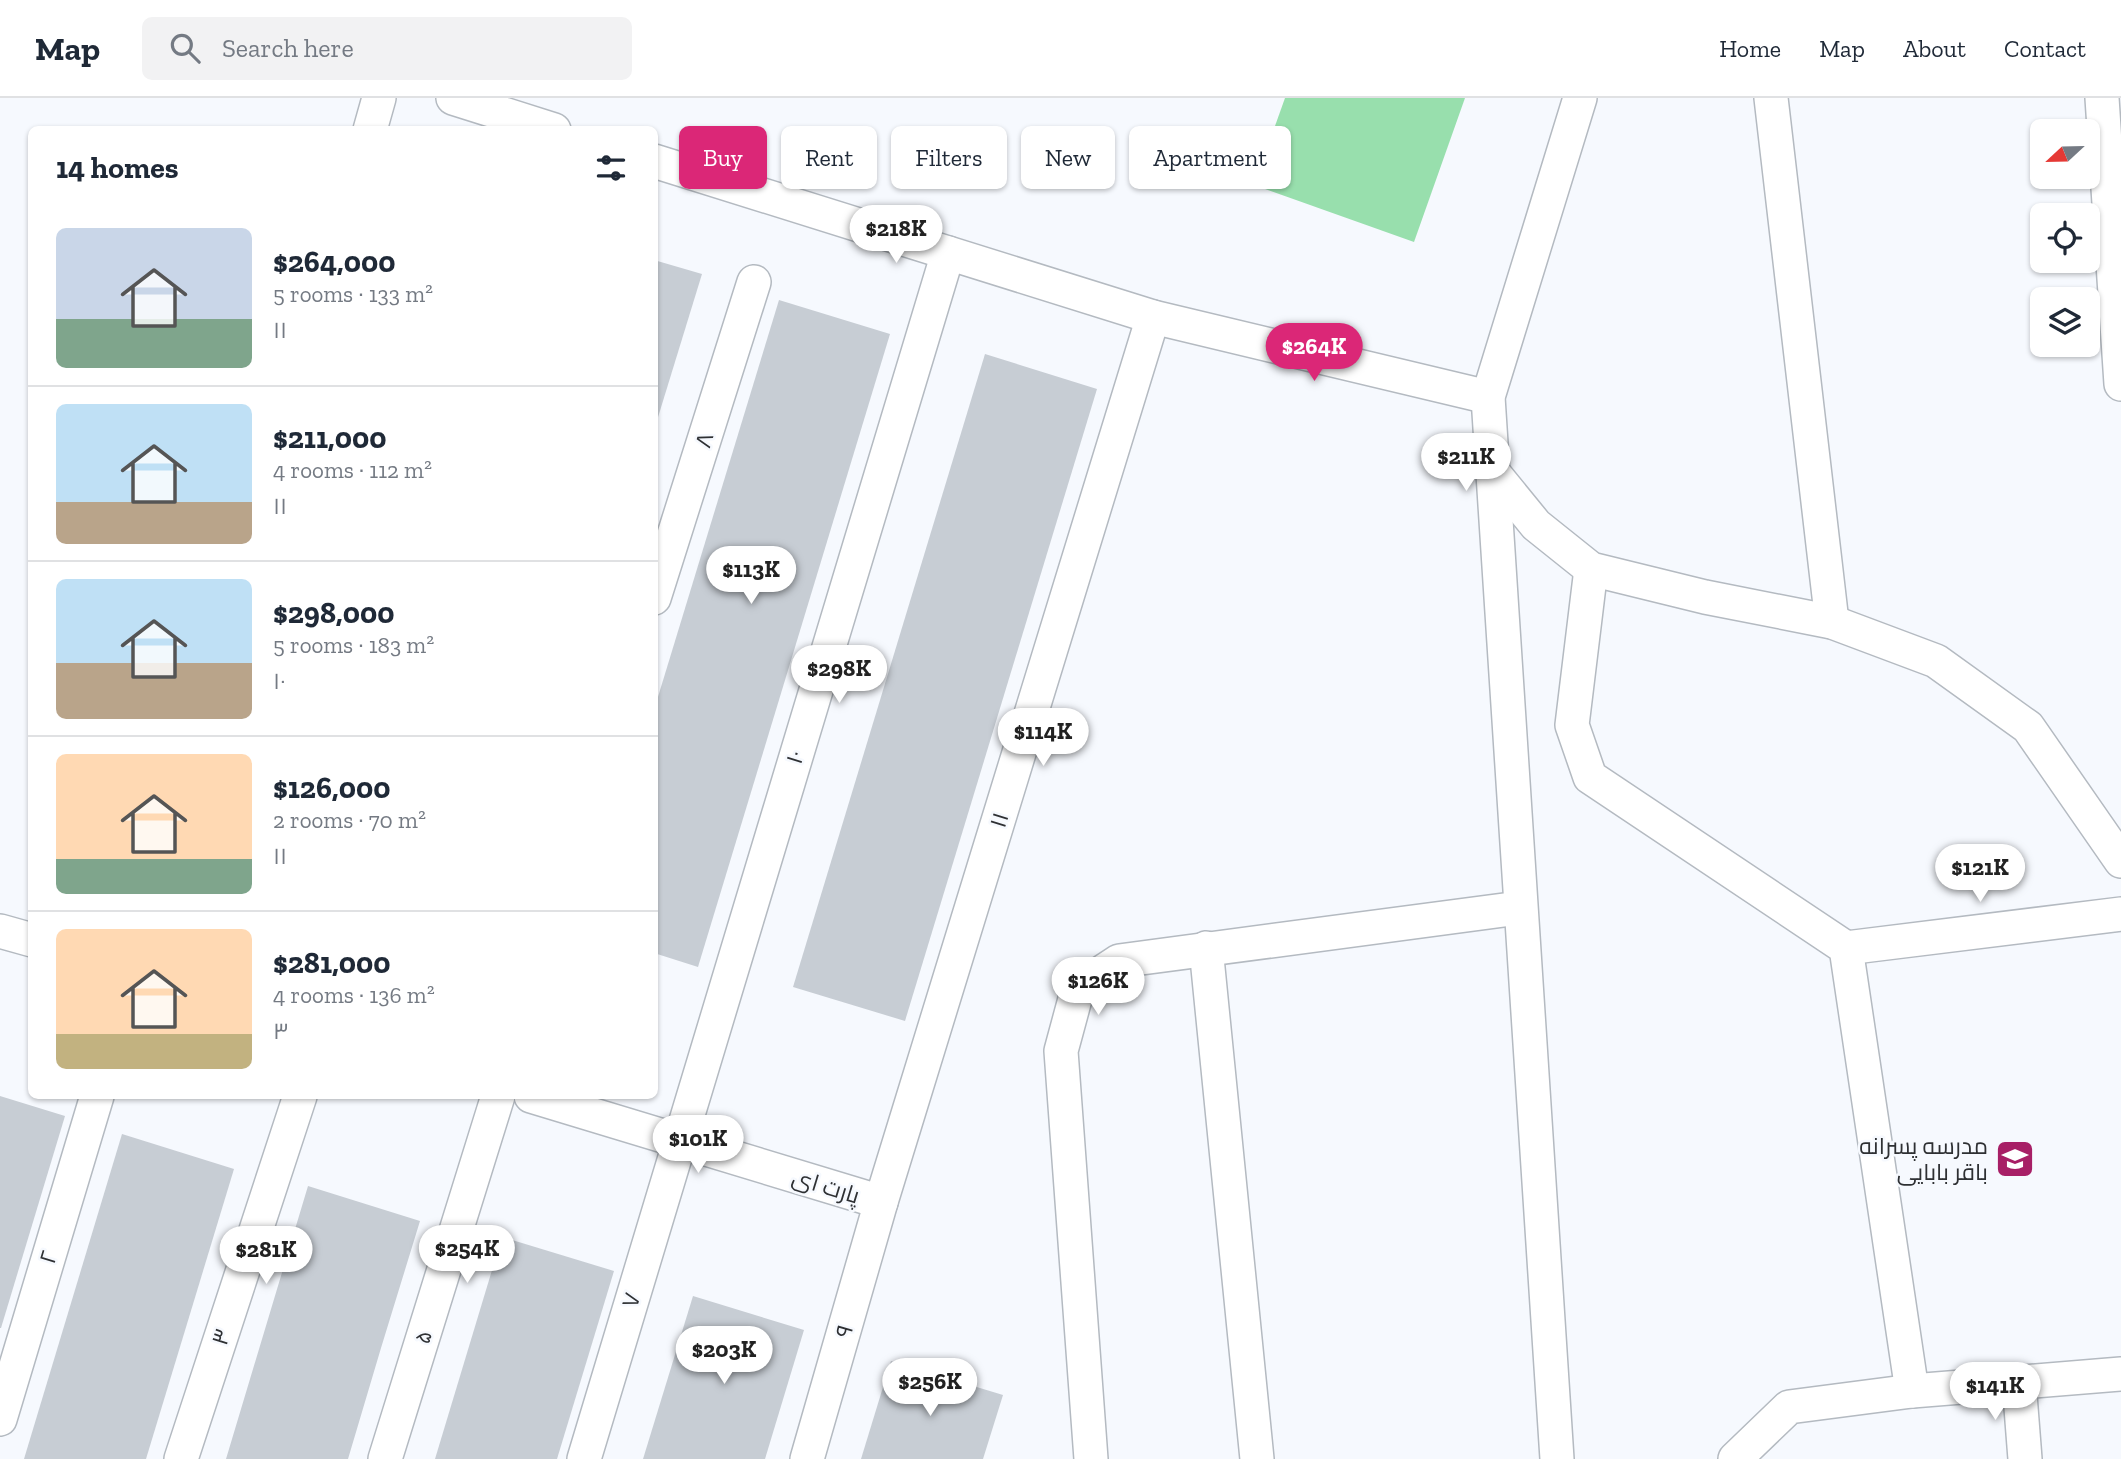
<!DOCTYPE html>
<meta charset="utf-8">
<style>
:root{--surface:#fff;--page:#f2f2f3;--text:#1f2937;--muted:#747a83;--line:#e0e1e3;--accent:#db2777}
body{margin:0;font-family:"Zilla Slab",Cairo,serif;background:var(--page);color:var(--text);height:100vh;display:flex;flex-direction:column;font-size:26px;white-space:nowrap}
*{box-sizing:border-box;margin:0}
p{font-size:23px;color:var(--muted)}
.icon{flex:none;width:38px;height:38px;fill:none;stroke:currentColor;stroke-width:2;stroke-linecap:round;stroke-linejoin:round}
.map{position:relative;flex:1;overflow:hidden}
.drawer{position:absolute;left:28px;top:28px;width:630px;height:973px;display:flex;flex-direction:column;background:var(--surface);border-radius:10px;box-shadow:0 2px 5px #0004}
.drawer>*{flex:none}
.guide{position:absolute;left:679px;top:28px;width:665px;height:63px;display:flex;gap:14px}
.needle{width:46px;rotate:248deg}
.buttons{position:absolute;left:2030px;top:21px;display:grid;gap:14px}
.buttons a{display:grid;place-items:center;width:70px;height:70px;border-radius:10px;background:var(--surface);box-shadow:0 2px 5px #0004;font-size:35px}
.price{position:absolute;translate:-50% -60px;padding:0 16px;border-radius:24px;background:#fff;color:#222;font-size:23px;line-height:46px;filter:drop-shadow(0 2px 4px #0008)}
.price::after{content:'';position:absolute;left:50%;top:42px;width:21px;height:16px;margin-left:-10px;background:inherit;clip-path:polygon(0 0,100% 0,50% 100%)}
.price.on{background:var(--accent);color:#fff}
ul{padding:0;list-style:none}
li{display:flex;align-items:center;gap:21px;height:175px;padding:0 28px}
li+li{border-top:2px solid var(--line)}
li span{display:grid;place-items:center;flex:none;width:196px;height:140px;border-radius:10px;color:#555}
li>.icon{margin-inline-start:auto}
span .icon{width:84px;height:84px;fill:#fffc;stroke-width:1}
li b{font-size:30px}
h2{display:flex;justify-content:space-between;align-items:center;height:84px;padding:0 28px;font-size:30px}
.chip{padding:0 24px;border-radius:10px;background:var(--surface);box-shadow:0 2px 5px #0004;font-size:24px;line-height:63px}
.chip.on{background:var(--accent);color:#fff}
header{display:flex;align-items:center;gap:42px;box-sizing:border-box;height:98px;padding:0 35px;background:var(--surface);border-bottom:2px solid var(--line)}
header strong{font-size:33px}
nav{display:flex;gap:38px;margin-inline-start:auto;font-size:24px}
.search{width:490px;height:63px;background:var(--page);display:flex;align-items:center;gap:18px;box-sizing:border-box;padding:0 24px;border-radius:10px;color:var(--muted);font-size:26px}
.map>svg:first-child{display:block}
</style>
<header>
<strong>Map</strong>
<div class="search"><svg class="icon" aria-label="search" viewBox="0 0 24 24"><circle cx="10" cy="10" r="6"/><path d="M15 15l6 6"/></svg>Search here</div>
<nav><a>Home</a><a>Map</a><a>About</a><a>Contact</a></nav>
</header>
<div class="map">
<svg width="2121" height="1361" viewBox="0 0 2121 1361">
<rect width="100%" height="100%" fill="#f6f9fe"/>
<polygon fill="#98dfad" points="1285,0 1465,0 1414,144 1254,87"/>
<g fill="#c7cdd4">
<polygon points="654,162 702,176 655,329 654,329"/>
<polygon points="779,202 890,236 698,869 654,855 654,612"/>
<polygon points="985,256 1097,291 905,923 793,889"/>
<polygon points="0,998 65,1018 1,1230 0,1230"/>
<polygon points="122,1036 234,1071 146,1361 24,1361"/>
<polygon points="308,1088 420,1123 381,1250 348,1361 226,1361"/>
<polygon points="502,1139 614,1173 557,1361 435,1361"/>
<polygon points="693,1198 804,1232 765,1361 643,1361"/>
<polygon points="891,1263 1003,1297 983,1361 861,1361"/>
</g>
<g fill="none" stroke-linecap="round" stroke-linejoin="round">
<g stroke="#b4bac1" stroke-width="36">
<g id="minor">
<polyline points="453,0 554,32"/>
<polyline points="1771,0 1832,524"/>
<polyline points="2102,0 2121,286"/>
<polyline points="370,32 379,0"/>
<polyline points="654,63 1153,219 1488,299"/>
<polyline points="1492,373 1536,427 1591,471 1705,499 1832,524 1936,563 2028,629 2121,763"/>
<polyline points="1591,471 1572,627 1590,679 1846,850 1912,1293"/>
<polyline points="654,500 754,184"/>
<polyline points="0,833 32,842"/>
<polyline points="1206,850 1257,1361"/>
<polyline points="1846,850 2121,816"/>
<polyline points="531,998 881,1104"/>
<polyline points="2019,1284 2025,1361"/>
<polyline points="0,1321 97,998"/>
<polyline points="181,1361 300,998"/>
<polyline points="385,1361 498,998"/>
<polyline points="584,1361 948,155"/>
<polyline points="807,1361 881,1104 1153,219"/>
<polyline points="1091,1361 1061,953 1078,890 1119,863 1519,810"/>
<polyline points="1557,1361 1488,299 1580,0"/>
<polyline points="1735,1361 1789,1309 1912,1293 2121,1276"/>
</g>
</g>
<use href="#minor" stroke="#fff" stroke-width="33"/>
</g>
<defs>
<g id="school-square" transform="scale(2.0125)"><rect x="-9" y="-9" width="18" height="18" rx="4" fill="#a71f66" stroke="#f6f9fe"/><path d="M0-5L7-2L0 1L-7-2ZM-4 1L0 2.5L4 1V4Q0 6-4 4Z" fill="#fff"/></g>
</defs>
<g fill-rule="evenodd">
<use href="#school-square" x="2015" y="1061"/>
</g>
<g text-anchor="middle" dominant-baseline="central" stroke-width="5" stroke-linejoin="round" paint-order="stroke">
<g font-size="23" fill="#2e3033" stroke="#f6f9fe">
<text transform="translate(704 342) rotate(-73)">۸</text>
<text transform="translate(795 659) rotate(-73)">۱۰</text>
<text transform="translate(999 722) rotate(-73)">۱۱</text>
<text transform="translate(826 1088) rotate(17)">پارت ای</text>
<text transform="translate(48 1159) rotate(-73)">۲</text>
<text transform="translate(631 1202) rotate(-73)">۷</text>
<text transform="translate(844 1233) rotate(-74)">۹</text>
<text transform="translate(221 1239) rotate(-72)">۳</text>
<text transform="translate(423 1239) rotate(-73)">۵</text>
</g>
<g font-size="23" fill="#2e3033" stroke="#f6f9fe" text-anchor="end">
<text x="1988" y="1048">مدرسه پسرانه<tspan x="1988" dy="26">باقر بابایی</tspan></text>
</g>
</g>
</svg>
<div class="buttons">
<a><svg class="needle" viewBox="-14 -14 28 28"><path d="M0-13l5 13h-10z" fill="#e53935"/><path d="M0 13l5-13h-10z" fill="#747a83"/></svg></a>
<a><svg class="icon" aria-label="locate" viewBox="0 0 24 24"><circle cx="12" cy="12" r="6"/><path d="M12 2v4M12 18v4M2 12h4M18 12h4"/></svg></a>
<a><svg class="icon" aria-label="layers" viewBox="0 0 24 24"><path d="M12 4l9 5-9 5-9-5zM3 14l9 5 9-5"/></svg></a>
</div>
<b class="price" style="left:896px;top:167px">$218K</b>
<b class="price on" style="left:1314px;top:285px">$264K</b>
<b class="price" style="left:1466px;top:395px">$211K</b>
<b class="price" style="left:751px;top:508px">$113K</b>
<b class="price" style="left:839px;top:607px">$298K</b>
<b class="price" style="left:1043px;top:670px">$114K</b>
<b class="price" style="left:1980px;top:806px">$121K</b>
<b class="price" style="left:1098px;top:919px">$126K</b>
<b class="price" style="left:698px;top:1077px">$101K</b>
<b class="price" style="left:467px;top:1187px">$254K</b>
<b class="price" style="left:266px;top:1188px">$281K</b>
<b class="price" style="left:724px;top:1288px">$203K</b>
<b class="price" style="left:930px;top:1320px">$256K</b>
<b class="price" style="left:1995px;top:1324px">$141K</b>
<div class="guide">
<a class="chip on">Buy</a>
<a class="chip">Rent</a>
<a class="chip">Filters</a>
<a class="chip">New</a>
<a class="chip">Apartment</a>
</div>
<section class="drawer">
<h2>14 homes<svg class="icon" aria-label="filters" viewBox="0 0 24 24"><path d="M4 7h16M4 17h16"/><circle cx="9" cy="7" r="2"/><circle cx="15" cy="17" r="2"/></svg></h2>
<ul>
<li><span style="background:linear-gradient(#c9d6e8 65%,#7fa58c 0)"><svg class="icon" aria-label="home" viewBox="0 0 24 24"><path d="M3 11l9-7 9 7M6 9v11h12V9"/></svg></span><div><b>$264,000</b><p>5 rooms · 133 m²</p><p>۱۱</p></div></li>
<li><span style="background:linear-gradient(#bfe0f5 70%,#b9a48a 0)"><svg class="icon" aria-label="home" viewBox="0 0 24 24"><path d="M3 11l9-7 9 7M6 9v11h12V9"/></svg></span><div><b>$211,000</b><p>4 rooms · 112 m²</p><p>۱۱</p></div></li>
<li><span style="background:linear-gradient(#bfe0f5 60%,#b9a48a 0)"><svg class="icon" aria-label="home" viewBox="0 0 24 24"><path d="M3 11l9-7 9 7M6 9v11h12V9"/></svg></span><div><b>$298,000</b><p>5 rooms · 183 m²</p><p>۱۰</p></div></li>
<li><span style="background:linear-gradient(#ffd9b3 75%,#7fa58c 0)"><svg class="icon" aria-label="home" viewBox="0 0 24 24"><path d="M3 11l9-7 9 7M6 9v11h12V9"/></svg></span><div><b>$126,000</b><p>2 rooms · 70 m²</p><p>۱۱</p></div></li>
<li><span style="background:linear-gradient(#ffd9b3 75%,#c2b280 0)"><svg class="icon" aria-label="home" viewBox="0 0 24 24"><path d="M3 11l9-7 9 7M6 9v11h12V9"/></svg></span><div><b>$281,000</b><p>4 rooms · 136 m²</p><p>۳</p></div></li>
</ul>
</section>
</div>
